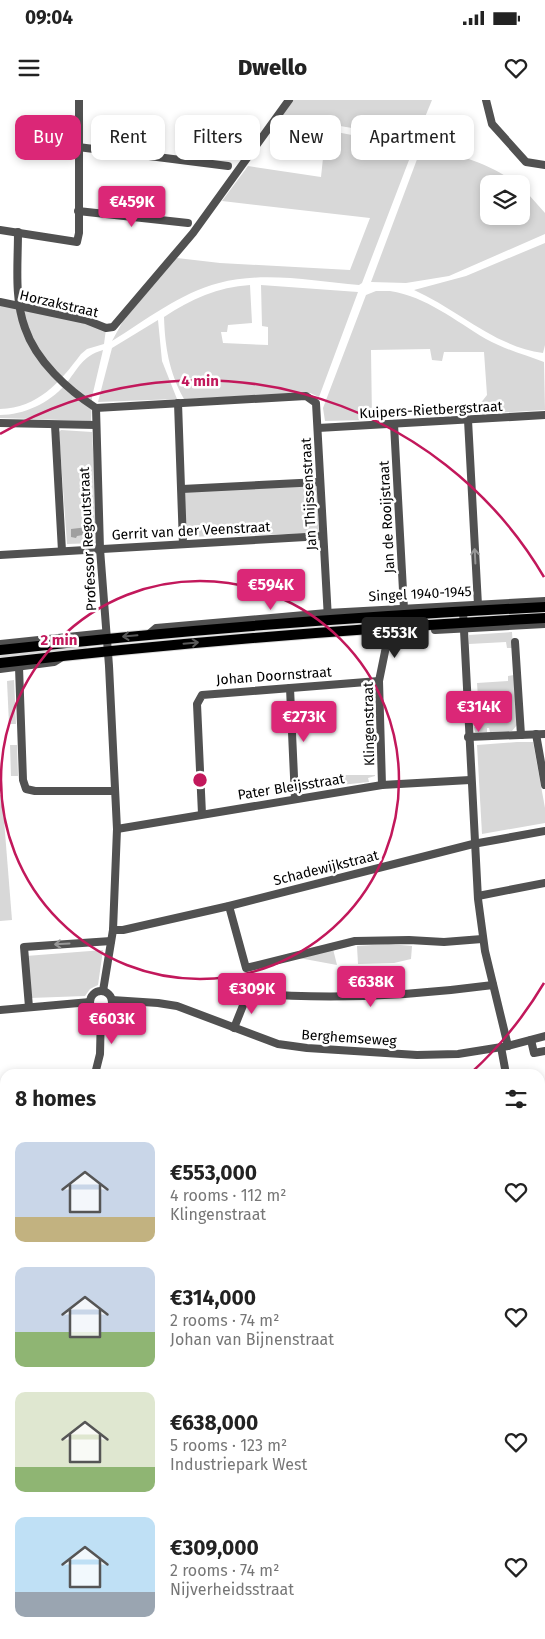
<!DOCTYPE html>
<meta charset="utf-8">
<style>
:root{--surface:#fff;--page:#f2f2f2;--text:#222;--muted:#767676;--accent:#db2777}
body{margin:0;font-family:"Fira Sans",sans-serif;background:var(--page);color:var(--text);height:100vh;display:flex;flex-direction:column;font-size:19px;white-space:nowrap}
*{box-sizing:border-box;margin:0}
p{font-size:16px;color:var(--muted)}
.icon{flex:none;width:28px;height:28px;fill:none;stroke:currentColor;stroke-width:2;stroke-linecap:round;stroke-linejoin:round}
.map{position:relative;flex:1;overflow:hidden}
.details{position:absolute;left:0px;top:969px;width:545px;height:571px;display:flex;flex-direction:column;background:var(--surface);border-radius:15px 15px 0 0;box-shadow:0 2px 8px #0003}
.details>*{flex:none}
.guide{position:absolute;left:15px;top:15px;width:515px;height:45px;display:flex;gap:10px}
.controls{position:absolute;left:480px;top:75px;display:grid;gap:10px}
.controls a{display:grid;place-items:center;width:50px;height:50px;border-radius:10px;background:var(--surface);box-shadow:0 2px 8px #0003;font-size:25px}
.price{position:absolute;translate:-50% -42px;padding:0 11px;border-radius:5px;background:var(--accent);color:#fff;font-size:16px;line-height:32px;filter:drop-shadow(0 1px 2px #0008)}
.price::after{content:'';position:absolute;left:50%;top:30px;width:15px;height:11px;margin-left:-8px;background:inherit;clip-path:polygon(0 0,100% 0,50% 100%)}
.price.on{background:#222;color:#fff}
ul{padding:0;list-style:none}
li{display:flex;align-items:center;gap:15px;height:125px;padding:0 15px}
li span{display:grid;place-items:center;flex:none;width:140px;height:100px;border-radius:10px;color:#555}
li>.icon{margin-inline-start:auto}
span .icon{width:60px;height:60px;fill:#fffc;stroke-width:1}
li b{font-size:21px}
h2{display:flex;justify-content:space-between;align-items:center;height:60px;padding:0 15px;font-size:21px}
.pill{padding:0 18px;border-radius:10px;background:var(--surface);box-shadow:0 2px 8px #0003;font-size:18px;line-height:45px}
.pill.on{background:var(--accent);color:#fff}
.status{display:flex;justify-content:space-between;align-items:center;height:35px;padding:0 25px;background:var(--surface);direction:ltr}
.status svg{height:14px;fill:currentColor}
header{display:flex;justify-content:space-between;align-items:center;height:65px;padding:0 15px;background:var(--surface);font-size:22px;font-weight:800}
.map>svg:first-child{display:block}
</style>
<div class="status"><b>09:04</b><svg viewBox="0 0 49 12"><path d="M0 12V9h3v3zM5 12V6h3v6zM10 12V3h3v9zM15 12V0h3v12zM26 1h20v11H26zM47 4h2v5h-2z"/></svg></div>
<header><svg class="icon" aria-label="menu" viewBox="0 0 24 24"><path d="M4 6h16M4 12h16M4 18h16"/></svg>Dwello<svg class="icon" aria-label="heart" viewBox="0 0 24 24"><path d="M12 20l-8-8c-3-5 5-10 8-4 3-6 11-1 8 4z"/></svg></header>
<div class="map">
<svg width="545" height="1539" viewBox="0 0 545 1539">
<rect width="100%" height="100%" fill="#fff"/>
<g fill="#d8d8d8">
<polygon points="291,0 432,0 416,39 282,16"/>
<path d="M326,30l88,17 -52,136 -3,2c-45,-4 -96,-14 -140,-2 -39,10 -73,37 -107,58l11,-20 54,-63 43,5 130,7 20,-52 -148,-17 26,-35 73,11z"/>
<path d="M423,51c33,0 68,14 95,33h-29v32h32v-30l24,27v21l-96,42 -43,7 -35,-1 48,-128z"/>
<path d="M545,143v102l-2,8c-48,-6 -86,-44 -129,-63l52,-14z"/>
<path d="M250,185l2,38 -24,2 -1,7h-6l2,11 45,2v-18l-6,-1 -1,-41 97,7 -39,105 -9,-4 -126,6c-15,-27 -19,-52 -20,-82 27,-18 54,-30 86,-32z"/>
<path d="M390,191c37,6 64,29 96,48 18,10 39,16 58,23l1,48 -67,4 2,-10 7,-9 -3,-43h-40l-2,9 -10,-1 -2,-11 -59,1 1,70 -47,1 -2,-13 43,-113 10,-4z"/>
<path d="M0,201l106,28 -2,15 -17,5 -6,5c-21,28 -43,54 -81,55z"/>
<polygon points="158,220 162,261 177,299 98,302 112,248"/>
<path d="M103,250l-11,47 -1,24 -91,-3v-3c24,0 49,-12 65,-30 13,-16 17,-29 38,-35z"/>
<polygon points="61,330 92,332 98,443 67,444 59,332"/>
<polygon points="317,385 319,433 185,437 184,391"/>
<polygon points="512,532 513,548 507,548 506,542 469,544 469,535"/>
<polygon points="86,543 87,550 0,561 0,552"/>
<polygon points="514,575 517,625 512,631 490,632 489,628 487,628 487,632 475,632 474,627 480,627 477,583 508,581 508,576"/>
<polygon points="14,580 16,624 9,624 7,581"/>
<polygon points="517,642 533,642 545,708 545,723 482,734 477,645"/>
<polygon points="10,645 17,645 18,676 11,676"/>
<polygon points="341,675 375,675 375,676 368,678 369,682 341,685"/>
<polygon points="0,695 2,695 12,820 0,821"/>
<polygon points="389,844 412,846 411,859 394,863 358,864 357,846"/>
<polygon points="333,849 337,865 299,858"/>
<polygon points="103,850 98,885 90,889 85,896 30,898 26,856"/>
<rect x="540" y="1334" width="5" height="63"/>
</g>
<polygon fill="#9f9f9f" points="88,427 89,434 77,436 76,438 71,437 71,429"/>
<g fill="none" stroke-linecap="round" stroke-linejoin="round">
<g stroke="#dbdbdb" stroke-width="12">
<g id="major">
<path d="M0,550c181,-20 363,-34 545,-43"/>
<path d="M0,563c181,-21 363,-35 545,-45"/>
</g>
</g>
<g stroke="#515151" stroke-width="8">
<polyline points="486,0 492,24 526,62 545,65"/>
<polyline points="78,47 228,66"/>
<polyline points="78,111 188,123"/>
<polyline points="0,130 77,142 79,133 79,0"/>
<path d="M18,132c0,32 -4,66 7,96 11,33 43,62 71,80l4,141 9,117 8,163 -4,101 -10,61"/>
<polyline points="0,202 86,220 106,228 113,227 193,133 289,0"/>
<polyline points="178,303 183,444"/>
<polyline points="96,308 306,296 316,303 328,519"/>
<polyline points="468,320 478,505"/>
<polyline points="0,323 96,325"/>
<polyline points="394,324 404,509"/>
<polyline points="55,325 62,451"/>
<polyline points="318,328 545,315"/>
<polyline points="182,389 320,382"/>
<polyline points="0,455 323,436"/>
<polyline points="463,511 478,799 485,851 508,946"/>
<polyline points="435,530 545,524"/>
<polyline points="149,534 156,528 327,513 545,501"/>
<polyline points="515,542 521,635"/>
<polyline points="0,544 106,533"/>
<polyline points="19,567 23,680 26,689 35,691 113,691"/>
<polyline points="0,569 54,562 62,557"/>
<polyline points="290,588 295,699"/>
<polyline points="536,634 545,685"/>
<polyline points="468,637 545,634"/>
<polyline points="382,685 379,581 389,532"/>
<polyline points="202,714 197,604 202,595 379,581"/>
<polyline points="117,729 382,685 470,680"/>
<polyline points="478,796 545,783"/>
<polyline points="229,806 246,868 355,841 409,840 444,842 482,839"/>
<polyline points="113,830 123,830 229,806 473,744 545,731"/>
<circle cx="101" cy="902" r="11"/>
<polyline points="112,900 158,903 177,906 278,944 307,948 417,955 458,954 508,946 545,936"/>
<polyline points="29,907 24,847 111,841"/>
<polyline points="0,910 90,902"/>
<path d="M234,928l14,-35c83,7 163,3 245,-8"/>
<polyline points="531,940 534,953 545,951"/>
<polyline points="501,947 506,974"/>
<polyline points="95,974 100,954 101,912"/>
<polyline points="540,1004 545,1004"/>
<polyline points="0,1043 5,1045"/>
<polyline points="540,1102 545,1103"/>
<polyline points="0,1162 5,1163"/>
<polyline points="540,1195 545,1196"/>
<polyline points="540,1334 545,1334"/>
<polyline points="540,1458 545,1458"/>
<polyline points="540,1469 545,1469"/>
<polyline points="0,1495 5,1493"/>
<polyline points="170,1539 175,1535"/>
</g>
<use href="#major" stroke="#000" stroke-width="10"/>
<g stroke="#000" stroke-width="2.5" stroke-dasharray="8 2.5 1 2.5" stroke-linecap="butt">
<polyline points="540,1411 545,1411"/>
<polyline points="0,1530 5,1528"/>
<polyline points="7,1539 16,1535"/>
</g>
</g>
<defs><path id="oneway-shaft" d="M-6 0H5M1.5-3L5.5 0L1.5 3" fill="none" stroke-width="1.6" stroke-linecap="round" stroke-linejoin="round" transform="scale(1.25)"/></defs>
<g stroke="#979797">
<use href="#oneway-shaft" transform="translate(475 456) rotate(-93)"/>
<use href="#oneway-shaft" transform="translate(62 844) rotate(177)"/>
</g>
<g stroke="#595959">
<use href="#oneway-shaft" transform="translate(130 536) rotate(175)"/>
<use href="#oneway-shaft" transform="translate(191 543) rotate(-5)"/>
</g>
<g fill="none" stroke="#c2185b" stroke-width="2.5">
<circle cx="200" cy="680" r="199"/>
<path d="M544 883A399 399 0 0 1 472 972M0 334A399 399 0 0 1 544 477"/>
</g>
<g text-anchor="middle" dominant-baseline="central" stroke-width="5" stroke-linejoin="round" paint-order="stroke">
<g font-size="14" fill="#000" stroke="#fff">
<text transform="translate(59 204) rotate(13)">Horzakstraat</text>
<text transform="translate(431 310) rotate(-3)">Kuipers-Rietbergstraat</text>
<text transform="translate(309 394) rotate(-93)">Jan Thijssenstraat</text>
<text transform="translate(387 417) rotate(-93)">Jan de Rooijstraat</text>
<text transform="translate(191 431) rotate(-3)">Gerrit van der Veenstraat</text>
<text transform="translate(88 439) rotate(-93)">Professor Regoutstraat</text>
<text transform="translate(420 494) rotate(-3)">Singel 1940-1945</text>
<text transform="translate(274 576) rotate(-4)">Johan Doornstraat</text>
<text transform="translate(369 624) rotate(-91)">Klingenstraat</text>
<text transform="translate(291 687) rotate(-9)">Pater Bleijsstraat</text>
<text transform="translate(326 768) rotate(-14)">Schadewijkstraat</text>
<text transform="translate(349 938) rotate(4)">Berghemseweg</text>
</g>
</g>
<circle cx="200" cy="680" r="8" fill="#c2185b" stroke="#fff" stroke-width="2.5"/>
<g font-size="15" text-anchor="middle" font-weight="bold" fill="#c2185b" stroke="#fff" stroke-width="5" stroke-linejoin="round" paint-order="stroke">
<text x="200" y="286">4 min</text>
<text x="59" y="545">2 min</text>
</g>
</svg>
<div class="controls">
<a><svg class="icon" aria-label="layers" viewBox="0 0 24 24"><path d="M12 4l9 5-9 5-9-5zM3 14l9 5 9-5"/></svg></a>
</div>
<b class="price" style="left:132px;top:128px">€459K</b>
<b class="price" style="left:271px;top:511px">€594K</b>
<b class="price on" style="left:395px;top:559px">€553K</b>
<b class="price" style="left:479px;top:633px">€314K</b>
<b class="price" style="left:304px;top:643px">€273K</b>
<b class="price" style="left:371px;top:908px">€638K</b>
<b class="price" style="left:252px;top:915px">€309K</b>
<b class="price" style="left:112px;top:945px">€603K</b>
<div class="guide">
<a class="pill on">Buy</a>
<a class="pill">Rent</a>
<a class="pill">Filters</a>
<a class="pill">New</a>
<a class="pill">Apartment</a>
</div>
<section class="details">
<h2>8 homes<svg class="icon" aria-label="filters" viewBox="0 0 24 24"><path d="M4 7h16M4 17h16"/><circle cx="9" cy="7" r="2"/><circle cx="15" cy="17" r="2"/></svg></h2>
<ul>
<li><span style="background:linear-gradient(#c9d6e8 75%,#c2b280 0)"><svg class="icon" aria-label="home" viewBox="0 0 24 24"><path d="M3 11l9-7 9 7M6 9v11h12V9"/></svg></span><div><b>€553,000</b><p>4 rooms · 112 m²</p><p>Klingenstraat</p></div><svg class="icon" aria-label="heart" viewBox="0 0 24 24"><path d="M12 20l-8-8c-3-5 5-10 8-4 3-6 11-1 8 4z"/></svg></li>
<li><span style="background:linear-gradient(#c9d6e8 65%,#8fb573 0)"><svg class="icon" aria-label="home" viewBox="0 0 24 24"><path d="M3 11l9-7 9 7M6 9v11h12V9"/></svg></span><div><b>€314,000</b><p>2 rooms · 74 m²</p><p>Johan van Bijnenstraat</p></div><svg class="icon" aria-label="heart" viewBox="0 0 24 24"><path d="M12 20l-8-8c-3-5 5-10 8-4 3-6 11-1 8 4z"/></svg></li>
<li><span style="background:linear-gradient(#dfe7d0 75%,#8fb573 0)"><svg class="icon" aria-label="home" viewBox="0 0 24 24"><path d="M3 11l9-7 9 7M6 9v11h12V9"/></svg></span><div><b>€638,000</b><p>5 rooms · 123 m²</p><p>Industriepark West</p></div><svg class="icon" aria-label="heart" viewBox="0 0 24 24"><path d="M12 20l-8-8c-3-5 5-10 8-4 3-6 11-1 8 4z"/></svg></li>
<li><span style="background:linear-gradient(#bfe0f5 75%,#9aa5b1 0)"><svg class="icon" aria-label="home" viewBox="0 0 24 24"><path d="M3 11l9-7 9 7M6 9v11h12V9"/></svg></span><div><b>€309,000</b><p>2 rooms · 74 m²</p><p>Nijverheidsstraat</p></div><svg class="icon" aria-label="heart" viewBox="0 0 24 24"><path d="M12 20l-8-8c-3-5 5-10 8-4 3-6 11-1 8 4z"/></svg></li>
</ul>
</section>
</div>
